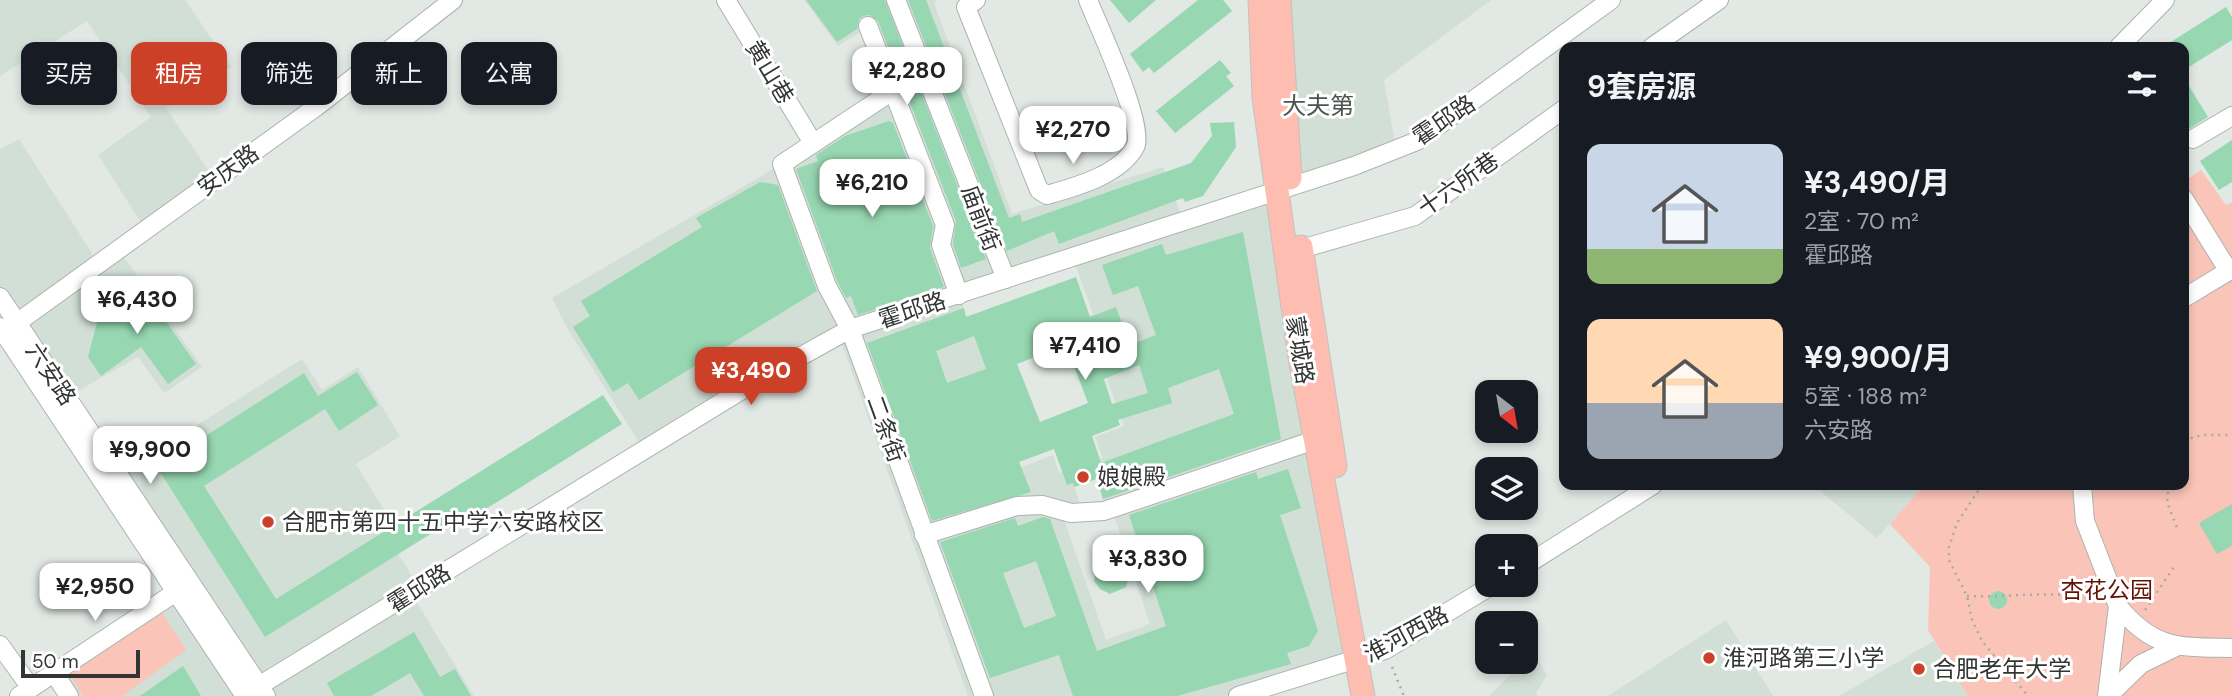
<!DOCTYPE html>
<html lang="zh">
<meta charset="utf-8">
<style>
:root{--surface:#171b24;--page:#20242c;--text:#f1f3f6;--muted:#9ea1a6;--accent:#cb4026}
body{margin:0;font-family:"DM Sans","Noto Sans SC",sans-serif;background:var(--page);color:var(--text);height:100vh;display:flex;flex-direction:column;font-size:26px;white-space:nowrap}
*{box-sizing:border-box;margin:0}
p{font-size:23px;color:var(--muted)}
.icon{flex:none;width:38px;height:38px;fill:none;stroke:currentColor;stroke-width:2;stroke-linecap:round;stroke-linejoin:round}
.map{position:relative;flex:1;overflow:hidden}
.drawer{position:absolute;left:1559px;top:42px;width:630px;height:448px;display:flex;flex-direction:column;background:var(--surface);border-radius:14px;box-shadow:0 4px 10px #0003}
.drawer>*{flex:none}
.banner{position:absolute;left:21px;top:42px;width:665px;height:63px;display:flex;gap:14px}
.needle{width:46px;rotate:149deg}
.fabs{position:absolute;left:1475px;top:380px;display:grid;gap:14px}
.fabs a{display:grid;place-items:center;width:63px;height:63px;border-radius:14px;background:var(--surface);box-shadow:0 4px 10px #0003;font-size:35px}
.scale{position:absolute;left:21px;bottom:18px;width:119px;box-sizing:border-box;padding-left:7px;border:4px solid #323533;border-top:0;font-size:19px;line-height:24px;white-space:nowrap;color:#323533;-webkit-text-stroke:5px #fff;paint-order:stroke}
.price{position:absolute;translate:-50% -60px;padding:0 16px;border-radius:14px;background:#fff;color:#222;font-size:23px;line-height:46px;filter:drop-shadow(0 2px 4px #0008)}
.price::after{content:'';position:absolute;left:50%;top:42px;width:21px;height:16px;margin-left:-10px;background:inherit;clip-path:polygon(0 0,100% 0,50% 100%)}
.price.active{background:var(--accent);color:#fff}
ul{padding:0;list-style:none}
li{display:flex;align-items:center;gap:21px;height:175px;padding:0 28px}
li span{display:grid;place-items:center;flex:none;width:196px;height:140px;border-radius:14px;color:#555}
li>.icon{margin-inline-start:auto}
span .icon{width:84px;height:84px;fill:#fffc;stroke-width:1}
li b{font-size:30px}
h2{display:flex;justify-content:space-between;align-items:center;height:84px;padding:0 28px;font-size:30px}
.pill{padding:0 24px;border-radius:14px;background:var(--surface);box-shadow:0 4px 10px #0003;font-size:24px;line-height:63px}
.pill.active{background:var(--accent);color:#fff}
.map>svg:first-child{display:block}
</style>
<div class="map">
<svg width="2232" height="696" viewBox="0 0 2232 696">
<rect width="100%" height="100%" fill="#e2e8e4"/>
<g fill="#d1dfd6" fill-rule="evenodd">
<polygon points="0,0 185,0 231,67 166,108 215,180 146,230 98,155 151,117 87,21 0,76"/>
<path d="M804,0h133l-3,3 78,211 151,-47 21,55 95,-32 75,471 -116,35h-270l-129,-360 -195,114 -77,-122 -15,-30 230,-134 112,-74 -26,-63 -30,19zM1073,258l20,56 -8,4 39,108 -29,11 8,21 -13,5 17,47 5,-1 38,115 -44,16 -45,-129 19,-7 -12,-34 -9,3 -6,-18 -32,12 -62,-172z"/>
<polygon points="1279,0 1491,0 1384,80 1396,150 1291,187"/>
<polygon points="19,139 98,263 118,249 202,367 164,393 138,357 67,397 0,297 0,149"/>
<polygon points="302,359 322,390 358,367 400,436 356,464 390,520 381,525 419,588 411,593 474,696 266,696 119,474"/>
<polygon points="1813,485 1924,485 1877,538"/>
<polygon points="176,592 245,696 63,696 54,673"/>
<polygon points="1726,620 1773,696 1608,696"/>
<polygon points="1934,641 1968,696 1839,696"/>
<polygon points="1533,653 1547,675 1536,693 1538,696 1489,696"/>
</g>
<g fill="#fac4b8">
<polygon points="2201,170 2226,205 2232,202 2232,696 1968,696 1928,630 1930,567 1890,524 1924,485 2184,485 2184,182"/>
<polygon points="161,611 186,650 122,696 83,696 67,671"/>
</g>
<g fill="#97d7b1" fill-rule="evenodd">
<polygon points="806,0 885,0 986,259 961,268 953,244 956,221 878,21 870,15 863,16 859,19 857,29 837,42"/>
<polygon points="908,0 926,0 1009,218 1020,214 1022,222 1191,163 1212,136 1210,123 1234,122 1236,147 1203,196 1185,202 1183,198 1059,244 1054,231 1007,251"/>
<polygon points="1110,0 1156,0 1129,23"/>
<polygon points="1198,0 1223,0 1232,11 1154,73 1149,67 1143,72 1130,54"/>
<polygon points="2226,7 2232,17 2232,40 2184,70 2184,47 2163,47"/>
<polygon points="1220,60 1231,73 1226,76 1234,86 1175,133 1156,111"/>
<polygon points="2184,78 2208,117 2184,132"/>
<polygon points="889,121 893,123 933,226 930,248 944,287 858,315 851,296 846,298 837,281 796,169 818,161 816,155 845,136"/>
<polygon points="2232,140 2232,182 2219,190 2200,161"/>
<polygon points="760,182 778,185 817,291 639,400 628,383 613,392 573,327 590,316 581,301 702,227 696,218"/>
<path d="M1243,232l38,207 -178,60 -6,-20 -23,8 -1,-4 -6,2 -13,-36 -35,13 12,30 -99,29 -65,-178 97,-35 2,9 110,-40 14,40 26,-10 14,38 26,-10 -18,-49 -25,9 -11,-30 60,-21 4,11zM974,336l12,33 -39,14 -11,-32zM1066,345l22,58 -48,19 -23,-58zM1139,365l9,28 -36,11 -8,-25zM1219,369l15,45 -133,49 -9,-27 28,-11 -2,-5 54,-17 -4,-15z"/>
<polygon points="137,281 196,364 168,384 141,347 101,376 88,357 101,307"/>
<polygon points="357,372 378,405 339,431 325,409 204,486 276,599 603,395 622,424 457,527 453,520 265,637 157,467 304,373 318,396"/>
<path d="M1288,469l13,39 -21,7 38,116 -9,15 -22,7 4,11 -114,32h-104l-14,-41 -69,23 -50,-136 75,-24 3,8 25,-9 7,2 47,132 69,-25 -37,-111 127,-43 2,7zM1036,561l20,55 -32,12 -21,-55z"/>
<polygon points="2232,504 2232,546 2217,554 2199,523"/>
<polygon points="1111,558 1132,566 1126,587 1110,594 1100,589 1094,581 1096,567"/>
<circle cx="1998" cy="600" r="9"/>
<polygon points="414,632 440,677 455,669 471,696 424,696 410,673 371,696 334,696 327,683"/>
<polygon points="183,666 201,696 140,696"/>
</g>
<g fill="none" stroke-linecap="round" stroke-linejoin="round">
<g stroke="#adb3af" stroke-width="20">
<g id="minor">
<polyline points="726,0 813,143"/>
<polyline points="896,0 1006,279"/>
<path d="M976,0l-10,7 73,183 8,5c28,-8 73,-20 88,-48 11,-20 -37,-122 -47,-147"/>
<polyline points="868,26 945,225 941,245 959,295"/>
<polyline points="1652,47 1719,0"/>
<polyline points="2119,47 2165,0"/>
<polyline points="894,90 782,164 827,286 850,329 984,696"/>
<polyline points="2193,139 2232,116"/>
<polyline points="2184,199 2228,270"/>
<polyline points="1301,249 1415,216 1564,109"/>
<polyline points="0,297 266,696"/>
<polyline points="2184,298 2232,269"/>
<polyline points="0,327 245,696"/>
<polyline points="0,335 316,107 453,0"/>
<polyline points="2082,485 2085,521 2118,606 2107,696"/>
<polyline points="924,535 1017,506 1042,505 1071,513 1104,511 1315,440"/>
<polyline points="1526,565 1653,485"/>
<path d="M2118,606c36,44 61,41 114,42"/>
<polyline points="0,645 31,688"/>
<polyline points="54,673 69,696"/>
<polyline points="244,695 760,379 850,329 1354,166 1417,141 1611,0"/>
<polyline points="19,696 185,586"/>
<polyline points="1238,696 1385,650 1494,584"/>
<polyline points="2108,696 2141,664 2176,647"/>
</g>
</g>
<g stroke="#c2c2c2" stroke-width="25">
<g id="major">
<polyline points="1260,0 1264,98 1300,357 1363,696"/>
<polyline points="1279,0 1290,178"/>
<polyline points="1301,247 1335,466"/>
</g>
</g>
<g stroke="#a6aba8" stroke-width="2.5" stroke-dasharray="2 5" stroke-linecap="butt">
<polyline points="2184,440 2202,435 2232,435"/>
<polyline points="1982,485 1957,523 1949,547 1949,560 1967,596 1972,620 1982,641 2028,696"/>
<polyline points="2169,485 2167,502 2177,528"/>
<path d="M1967,596c43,2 89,-7 131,4"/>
<polyline points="2145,610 2176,564"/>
<polyline points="1392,667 1404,696"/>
</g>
<use href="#minor" stroke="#fff" stroke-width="18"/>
<use href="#major" stroke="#fdbdb0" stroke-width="23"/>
</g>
<g fill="#cb4026" stroke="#fff" stroke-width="2.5">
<circle cx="1083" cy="477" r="7"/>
<circle cx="268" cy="522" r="7"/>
<circle cx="1709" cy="658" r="7"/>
<circle cx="1919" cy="669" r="7"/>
</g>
<g text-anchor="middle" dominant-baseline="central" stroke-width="6" stroke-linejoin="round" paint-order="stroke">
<g font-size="23" fill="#323533" stroke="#fff">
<text transform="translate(770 72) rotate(59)">黄山巷</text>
<text transform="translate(1444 120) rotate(-34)">霍邱路</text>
<text transform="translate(228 170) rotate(-36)">安庆路</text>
<text transform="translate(1458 184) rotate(-35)">十六所巷</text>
<text transform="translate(981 218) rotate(69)">庙前街</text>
<text transform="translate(912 310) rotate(-18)">霍邱路</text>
<text transform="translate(1300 350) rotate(81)">蒙城路</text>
<text transform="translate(51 374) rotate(56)">六安路</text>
<text transform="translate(886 429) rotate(70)">二条街</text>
<text transform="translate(419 588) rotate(-32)">霍邱路</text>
<text transform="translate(1406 634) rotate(-28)">淮河西路</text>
</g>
<g font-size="23" fill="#323533" stroke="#fff" text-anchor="start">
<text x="1097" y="477">娘娘殿</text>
<text x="282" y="522">合肥市第四十五中学六安路校区</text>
<text x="1723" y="658">淮河路第三小学</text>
<text x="1933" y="669">合肥老年大学</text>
</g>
<g font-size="23" fill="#631304" stroke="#fff">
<text x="2107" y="590">杏花公园</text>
</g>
<g font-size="24" fill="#4d534f" stroke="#fff">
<text x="1318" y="105">大夫第</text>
</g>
</g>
</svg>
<div class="fabs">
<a><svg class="needle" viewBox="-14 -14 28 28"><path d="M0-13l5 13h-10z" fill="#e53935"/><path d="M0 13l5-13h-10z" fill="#9ea1a6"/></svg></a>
<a><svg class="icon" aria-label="layers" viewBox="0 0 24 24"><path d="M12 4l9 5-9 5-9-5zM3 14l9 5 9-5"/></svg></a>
<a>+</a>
<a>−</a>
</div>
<div class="scale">50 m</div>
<b class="price" style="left:907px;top:107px">¥2,280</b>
<b class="price" style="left:1073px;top:166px">¥2,270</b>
<b class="price" style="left:872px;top:219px">¥6,210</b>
<b class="price" style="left:137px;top:336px">¥6,430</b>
<b class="price" style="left:1085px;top:382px">¥7,410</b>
<b class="price active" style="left:751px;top:407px">¥3,490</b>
<b class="price" style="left:150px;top:486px">¥9,900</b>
<b class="price" style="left:1148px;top:595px">¥3,830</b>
<b class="price" style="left:95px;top:623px">¥2,950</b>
<div class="banner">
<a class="pill">买房</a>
<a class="pill active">租房</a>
<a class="pill">筛选</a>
<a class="pill">新上</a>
<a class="pill">公寓</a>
</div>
<section class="drawer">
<h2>9套房源<svg class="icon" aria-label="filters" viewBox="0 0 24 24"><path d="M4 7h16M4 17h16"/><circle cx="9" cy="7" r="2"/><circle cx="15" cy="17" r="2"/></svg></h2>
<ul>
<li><span style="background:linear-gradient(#c9d6e8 75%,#8fb573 0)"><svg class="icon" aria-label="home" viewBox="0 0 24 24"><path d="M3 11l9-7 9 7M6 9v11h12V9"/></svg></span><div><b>¥3,490/月</b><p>2室 · 70 m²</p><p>霍邱路</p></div></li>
<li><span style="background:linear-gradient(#ffd9b3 60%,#9aa5b1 0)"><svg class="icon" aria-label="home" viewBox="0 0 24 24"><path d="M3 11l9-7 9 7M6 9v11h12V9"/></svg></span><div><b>¥9,900/月</b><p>5室 · 188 m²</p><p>六安路</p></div></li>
</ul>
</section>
</div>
